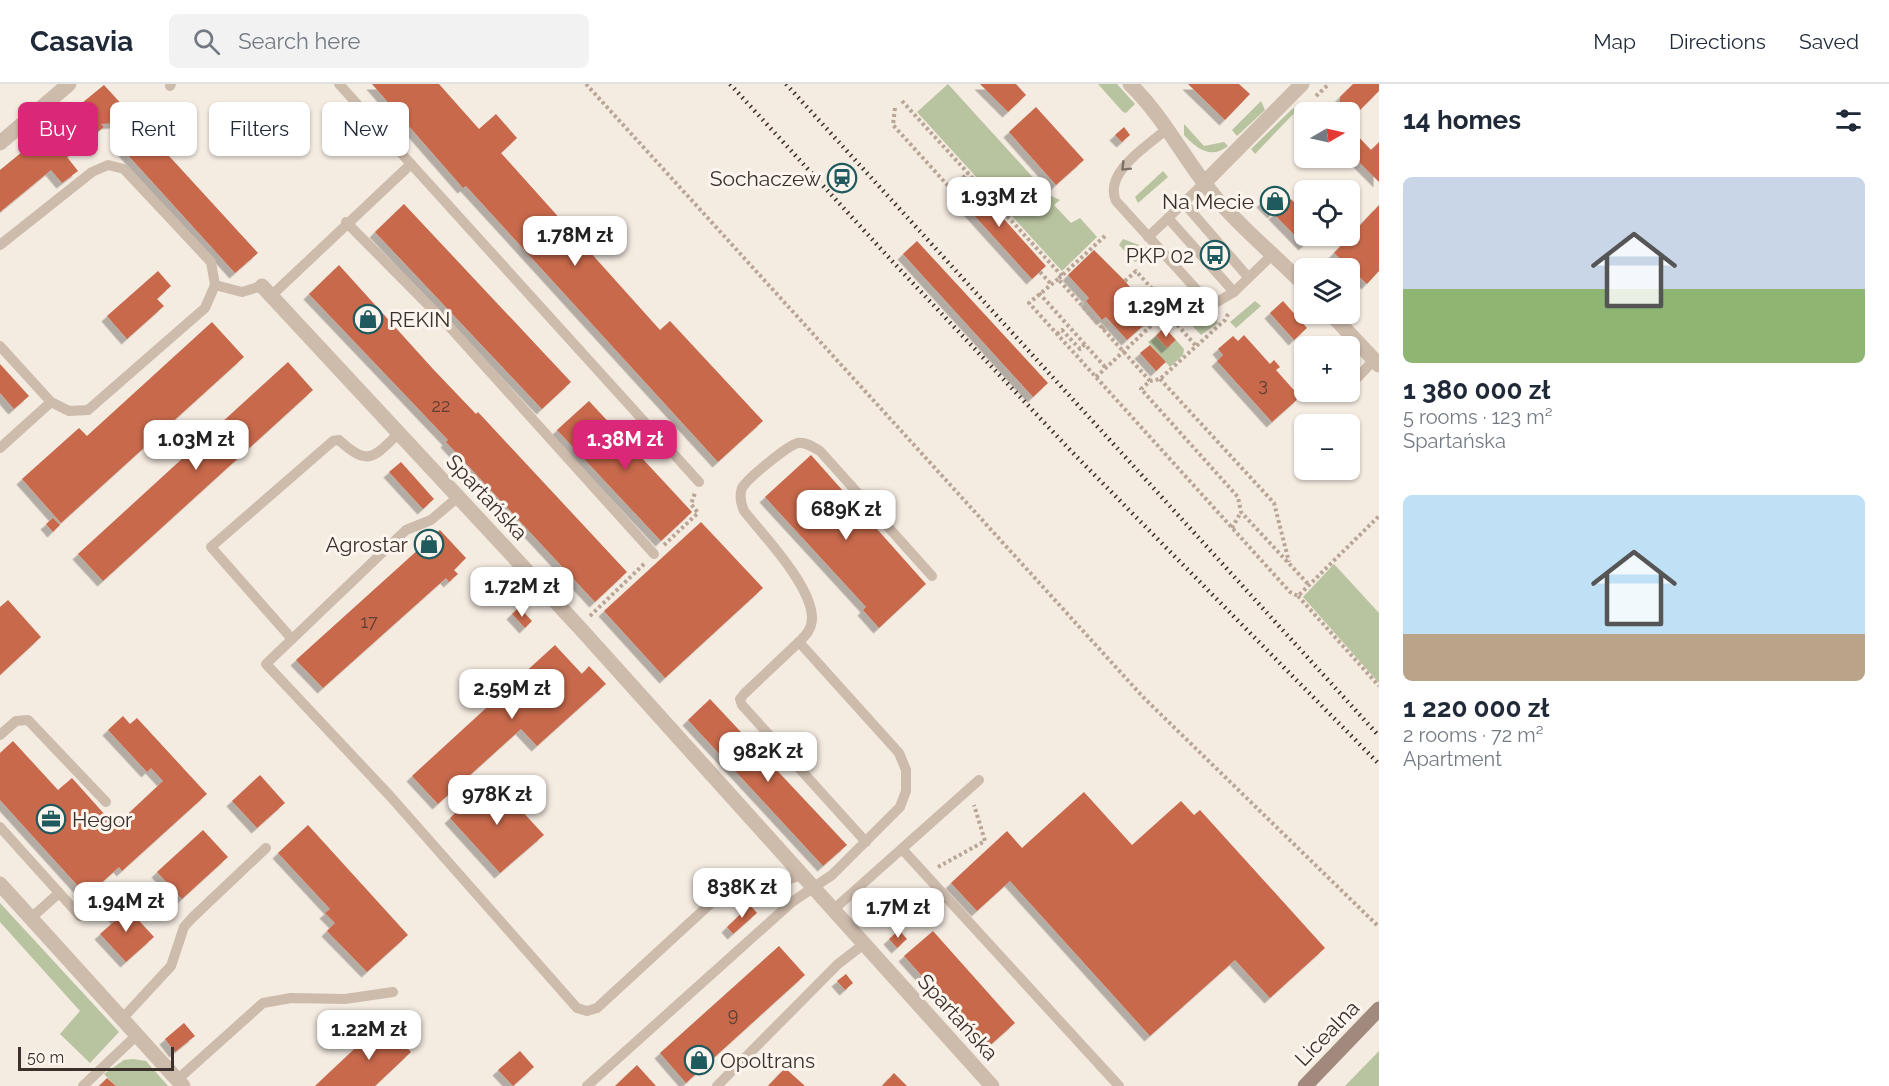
<!DOCTYPE html>
<meta charset="utf-8">
<style>
:root{--surface:#fff;--page:#f2f2f3;--text:#1f2937;--muted:#747a83;--line:#e0e1e3;--accent:#db2777}
body{margin:0;font-family:Raleway,sans-serif;background:var(--page);color:var(--text);height:100vh;display:flex;flex-direction:column;font-size:22px;white-space:nowrap}
*{box-sizing:border-box;margin:0}
p{font-size:20px;color:var(--muted)}
.icon{flex:none;width:33px;height:33px;fill:none;stroke:currentColor;stroke-width:2;stroke-linecap:round;stroke-linejoin:round}
.map{position:relative;flex:1;overflow:hidden}
.drawer{display:flex;flex-direction:column;background:var(--surface);width:510px}
.drawer>*{flex:none}
.guide{position:absolute;left:18px;top:18px;width:570px;height:54px;display:flex;gap:12px}
.needle{width:39px;rotate:81deg}
.fabs{position:absolute;left:1294px;top:18px;display:grid;gap:12px}
.fabs a{display:grid;place-items:center;width:66px;height:66px;border-radius:9px;background:var(--surface);box-shadow:0 2px 4px #0004;font-size:30px}
.scale{position:absolute;left:18px;bottom:15px;width:156px;box-sizing:border-box;padding-left:6px;border:3px solid #3b302b;border-top:0;font-size:16px;line-height:21px;white-space:nowrap;color:#3b302b;-webkit-text-stroke:4px #fbf5ee;paint-order:stroke}
.price{position:absolute;translate:-50% -51px;padding:0 14px;border-radius:12px;background:#fff;color:#222;font-size:20px;line-height:39px;filter:drop-shadow(0 2px 3px #0008)}
.price::after{content:'';position:absolute;left:50%;top:36px;width:18px;height:14px;margin-left:-9px;background:inherit;clip-path:polygon(0 0,100% 0,50% 100%)}
.price.active{background:var(--accent);color:#fff}
ul{padding:0;list-style:none}
li{display:grid;align-content:center;gap:12px;height:318px;padding:0 24px}
li span{display:grid;place-items:center;height:186px;border-radius:9px;color:#555}
li>.icon{margin-inline-start:auto}
span .icon{width:108px;height:108px;fill:#fffc;stroke-width:1}
li b{font-size:26px}
h2{display:flex;justify-content:space-between;align-items:center;height:72px;padding:0 24px;font-size:26px}
.tag{padding:0 21px;border-radius:9px;background:var(--surface);box-shadow:0 2px 4px #0004;font-size:21px;line-height:54px}
.tag.active{background:var(--accent);color:#fff}
header{display:flex;align-items:center;gap:36px;box-sizing:border-box;height:84px;padding:0 30px;background:var(--surface);border-bottom:2px solid var(--line)}
header strong{font-size:28px}
nav{display:flex;gap:33px;margin-inline-start:auto;font-size:21px}
.search{width:420px;height:54px;background:var(--page);display:flex;align-items:center;gap:15px;box-sizing:border-box;padding:0 21px;border-radius:9px;color:var(--muted);font-size:22px}
main{display:flex;flex:1;min-height:0}
.map>svg:first-child{display:block}
</style>
<header>
<strong>Casavia</strong>
<div class="search"><svg class="icon" aria-label="search" viewBox="0 0 24 24"><circle cx="10" cy="10" r="6"/><path d="M15 15l6 6"/></svg>Search here</div>
<nav><a>Map</a><a>Directions</a><a>Saved</a></nav>
</header>
<main>
<div class="map">
<svg width="1379" height="1002" viewBox="0 0 1379 1002">
<defs>
<filter id="shadow"><feDropShadow dx="-5.5" dy="5.5" stdDeviation="0" flood-color="#0004"/></filter>
</defs>
<rect width="100%" height="100%" fill="#f4ebe1"/>
<g fill="#b8c4a0">
<polygon points="948,0 1049,111 1060,116 1054,121 1071,139 1080,134 1097,153 1062,187 917,28"/>
<polygon points="1098,0 1117,0 1135,20 1126,29 1123,28"/>
<polygon points="1261,17 1265,26 1237,52 1232,46"/>
<polygon points="1301,22 1255,70 1251,65 1292,25"/>
<path d="M1184,40l20,22 20,-4 4,4c-17,14 -32,2 -44,-11z"/>
<polygon points="1163,87 1168,93 1138,119 1135,113"/>
<polygon points="1123,155 1147,164 1150,168 1135,178 1119,161"/>
<polygon points="1255,217 1261,222 1236,244 1230,238"/>
<polygon points="1175,218 1196,232 1216,236 1218,239 1201,251 1171,219"/>
<polygon points="1156,252 1167,264 1176,256 1184,265 1183,271 1170,283 1148,258"/>
<polygon points="1334,480 1379,529 1379,599 1303,513"/>
<polygon points="0,819 119,948 90,979 60,950 80,927 0,838"/>
<polygon points="1379,967 1379,1002 1345,1002"/>
<polygon points="133,975 146,977 168,1002 116,1002 104,990 124,976"/>
</g>
<g fill="#c8694b" filter="url(#shadow)">
<polygon points="372,0 439,0 479,45 496,30 517,54 501,69 660,246 670,237 763,337 718,378 466,102 463,104"/>
<polygon points="980,0 1016,0 1026,11 1008,28"/>
<polygon points="1188,0 1239,0 1250,10 1225,36"/>
<polygon points="1353,0 1379,0 1379,7 1353,33 1340,20 1340,13"/>
<polygon points="104,1 258,169 235,189 117,59 118,39 101,40 104,43 67,73 78,87 62,99 51,86 0,128 0,86"/>
<polygon points="1036,23 1084,76 1056,101 1009,48"/>
<polygon points="1124,43 1130,51 1122,58 1115,51"/>
<polygon points="1354,48 1371,66 1379,58 1379,98 1350,69 1350,52"/>
<polygon points="967,94 1046,182 1032,195 953,108"/>
<polygon points="1277,104 1288,115 1273,129 1262,118"/>
<polygon points="1291,115 1305,129 1305,152 1314,152 1304,161 1274,130"/>
<polygon points="404,120 571,298 542,325 375,148"/>
<polygon points="1379,121 1379,187 1367,200 1334,169"/>
<polygon points="917,157 1048,299 1033,313 903,170"/>
<polygon points="1094,166 1125,197 1154,232 1127,256 1106,233 1102,236 1086,217 1089,214 1068,191"/>
<polygon points="339,181 433,285 476,330 478,328 627,488 595,518 446,358 448,356 309,210"/>
<polygon points="158,187 171,202 157,215 164,222 127,255 107,232"/>
<polygon points="1283,217 1307,244 1294,256 1270,229"/>
<polygon points="212,238 244,273 61,439 22,395 79,344 87,352"/>
<polygon points="1164,243 1176,256 1167,264 1156,252"/>
<polygon points="1244,251 1270,280 1274,276 1280,283 1276,286 1300,313 1272,338 1217,277 1223,271 1218,265 1233,252 1238,257"/>
<polygon points="1150,261 1166,278 1156,287 1140,269"/>
<polygon points="288,278 313,306 103,497 78,470"/>
<polygon points="0,280 29,312 14,325 0,309"/>
<polygon points="589,317 692,428 661,457 557,346"/>
<polygon points="811,371 926,500 879,544 863,526 866,523 765,413"/>
<polygon points="401,378 434,415 423,425 389,388"/>
<polygon points="53,434 60,441 53,448 46,440"/>
<polygon points="701,438 763,504 665,594 604,527"/>
<polygon points="440,446 466,474 454,486 458,490 449,498 446,494 323,604 296,576"/>
<polygon points="8,516 41,553 0,591 0,523"/>
<polygon points="519,523 532,537 525,544 512,530"/>
<polygon points="555,561 582,590 589,582 606,600 537,662 521,645 438,720 412,692"/>
<polygon points="710,615 847,761 823,782 688,636"/>
<polygon points="123,632 130,640 137,634 207,710 122,787 119,783 87,812 0,716 0,669 13,657 58,706 72,694 115,742 163,697 151,684 147,688 108,646"/>
<polygon points="260,691 285,719 257,744 232,717"/>
<polygon points="492,695 500,703 504,698 511,706 507,711 544,751 500,789 450,734"/>
<polygon points="1084,708 1132,761 1181,717 1194,731 1200,726 1325,864 1270,914 1235,876 1150,952 1010,797 977,827 951,799 1007,747 1022,764"/>
<polygon points="308,741 408,851 367,888 327,847 335,839 325,829 330,825 278,769"/>
<polygon points="203,746 228,773 182,815 157,788"/>
<polygon points="872,809 885,823 873,834 861,820"/>
<polygon points="122,818 154,853 126,878 100,850 117,835 111,828"/>
<polygon points="750,821 757,829 733,850 727,843"/>
<polygon points="899,846 907,855 897,864 889,855"/>
<polygon points="933,847 1015,939 987,964 904,872"/>
<polygon points="779,862 805,891 686,999 660,969"/>
<polygon points="846,890 853,899 845,906 837,897"/>
<polygon points="383,938 411,968 375,1002 315,1002"/>
<polygon points="184,939 195,952 175,968 165,955"/>
<polygon points="520,967 534,983 513,1002 498,986"/>
<polygon points="637,981 656,1002 615,1002"/>
<polygon points="785,984 805,1002 768,1002"/>
<polygon points="894,989 907,1002 882,1002"/>
<polygon points="107,994 116,1002 99,1002"/>
</g>
<g fill="none" stroke-linecap="round" stroke-linejoin="round">
<g stroke="#b9a596" stroke-width="4" stroke-dasharray="3 3" stroke-linecap="butt">
<polyline points="586,0 1143,613 1379,843"/>
<polyline points="1316,12 1329,0"/>
<polyline points="902,17 1062,192"/>
<polyline points="895,24 893,41 951,105 968,89"/>
<polyline points="1105,152 1058,195 1150,297"/>
<polyline points="1040,188 1050,199"/>
<polyline points="1058,195 1029,219 1290,508 1298,512 1379,432"/>
<polyline points="1125,197 1136,187 1164,218 1166,228 1196,262"/>
<polyline points="1039,209 1106,284"/>
<polyline points="1164,218 1175,208"/>
<polyline points="1228,230 1225,236 1160,295 1150,297 1141,305 1238,413 1241,428 1309,501"/>
<polyline points="1102,245 1110,237"/>
<polyline points="1057,250 1062,246 1080,265 1085,260"/>
<polyline points="1096,293 1166,228"/>
<polyline points="1160,295 1274,419 1289,478"/>
<polyline points="1232,444 1241,428"/>
<polyline points="664,461 698,429 691,420 695,409"/>
<polyline points="1298,512 1379,602"/>
<polyline points="590,532 645,479"/>
<polyline points="938,783 985,757 974,721"/>
</g>
<g stroke="#cdbbac" stroke-width="10">
<polyline points="170,2 171,0"/>
<path d="M1168,44c-19,17 -65,44 -52,73l90,99 11,2 17,-10"/>
<polyline points="411,80 699,398"/>
<polyline points="1205,98 1168,134 1234,208 1273,170"/>
<polyline points="1184,119 1248,193"/>
<polyline points="346,138 446,239 654,470"/>
<polyline points="1148,153 1168,134"/>
<polyline points="0,161 92,88 108,81 124,85 211,178 215,201 205,224 88,326 69,327 51,318 0,364"/>
<polyline points="215,201 242,208 262,202"/>
<polyline points="271,212 411,80 339,0"/>
<polyline points="0,262 51,318"/>
<polyline points="1357,294 1374,276"/>
<polyline points="458,413 431,436 406,446 266,580 390,712 577,924 587,927 597,924 722,809 736,801 777,799 802,791"/>
<path d="M292,555l-81,-92 122,-106 6,-1c29,27 34,18 60,-7"/>
<path d="M799,558c7,-7 13,-13 13,-24 0,-32 -48,-82 -68,-107 -3,-7 -5,-15 -2,-23 5,-9 46,-43 56,-45 8,-1 15,4 22,8l112,125"/>
<polyline points="0,651 16,637 28,636 106,718"/>
<polyline points="0,743 80,832"/>
<polyline points="902,765 1119,1002"/>
<polyline points="833,826 979,696"/>
<polyline points="31,834 59,809"/>
<polyline points="122,935 171,882 184,843 192,834 266,764"/>
<polyline points="177,996 263,919 291,914 345,915 393,908"/>
<polyline points="83,1002 137,951"/>
<polyline points="587,1002 792,818 832,791 900,723 906,707 906,686 899,669 799,558 744,610 740,615 742,621 866,758"/>
<polyline points="717,1002 838,880 864,860"/>
</g>
<g stroke="#cdbbac" stroke-width="15">
<polyline points="0,59 69,0"/>
<polyline points="262,202 579,543 992,1002"/>
<polyline points="0,800 183,1002"/>
</g>
<g stroke="#cdbbac" stroke-width="15">
<path d="M1130,0c35,34 55,77 86,114 27,32 60,58 89,88"/>
<polyline points="1205,98 1302,0"/>
<polyline points="1331,230 1379,281"/>
</g>
<polyline stroke="#a18a7d" stroke-width="15" points="1305,1002 1379,925"/>
<g stroke="#3b302b" stroke-width="4.5" stroke-dasharray="1.5 4.5" stroke-linecap="butt">
<polyline points="730,0 892,177 1071,367 1379,680"/>
<polyline points="786,0 1379,652"/>
</g>
</g>
<defs><path id="oneway-chevron" d="M-2-3.5L2.5 0L-2 3.5" fill="none" stroke-width="1.6" stroke-linecap="round" stroke-linejoin="round" transform="scale(1.5)"/></defs>
<use stroke="#7d6f65" href="#oneway-chevron" transform="translate(1125 83) rotate(135)"/>
<defs>
<g id="station-ring" transform="scale(1.5)"><circle r="9.5" fill="#fbf5ee" stroke="#1f5a5e" stroke-width="1.5"/><path d="M-3-6H3Q5-6 5-4V2Q5 4 3 4L4.5 6H3L1.5 4h-3L-3 6H-4.5L-3 4Q-5 4-5 2V-4Q-5-6-3-6ZM-3.5-4v3h7v-3ZM-3.5 1v1.5H-2V1ZM2 1v1.5H3.5V1Z" fill="#1f5a5e"/></g>
<g id="shop-ring" transform="scale(1.5)"><circle r="9.5" fill="#fbf5ee" stroke="#1f5a5e" stroke-width="1.5"/><path d="M-5-2.5h2.3a2.7 3.5 0 0 1 5.4 0H5L5.5 6h-11ZM-1.5-2.5h3a1.5 2.3 0 0 0-3 0Z" fill="#1f5a5e"/></g>
<g id="bus-ring" transform="scale(1.5)"><circle r="9.5" fill="#fbf5ee" stroke="#1f5a5e" stroke-width="1.5"/><path d="M-5-6H5V4H4V6H2V4H-2V6H-4V4H-5ZM-3.5-4V0h7V-4ZM-3.5 1.2v1.5H-2V1.2ZM2 1.2v1.5H3.5V1.2Z" fill="#1f5a5e"/></g>
<g id="office-ring" transform="scale(1.5)"><circle r="9.5" fill="#fbf5ee" stroke="#1f5a5e" stroke-width="1.5"/><path d="M-6-3h4V-5.5h4V-3h4V5H-6ZM-1-4.5V-3h2v-1.5ZM-6 0V1H6V0Z" fill="#1f5a5e"/></g>
</defs>
<g fill-rule="evenodd">
<use href="#station-ring" x="842" y="94"/>
<use href="#shop-ring" x="1275" y="117"/>
<use href="#bus-ring" x="1215" y="171"/>
<use href="#shop-ring" x="368" y="235"/>
<use href="#shop-ring" x="429" y="460"/>
<use href="#office-ring" x="51" y="735"/>
<use href="#shop-ring" x="699" y="976"/>
</g>
<g text-anchor="middle" dominant-baseline="central" stroke-width="6" stroke-linejoin="round" paint-order="stroke">
<g font-size="18" fill="#5e3e33">
<text x="1263" y="300">3</text>
<text x="441" y="321">22</text>
<text x="369" y="537">17</text>
<text x="733" y="930">9</text>
</g>
<g font-size="21" fill="#3b302b" stroke="#fbf5ee" text-anchor="end">
<text x="821" y="94">Sochaczew</text>
<text x="1254" y="117">Na Mecie</text>
<text x="1194" y="171">PKP 02</text>
<text x="389" y="235" text-anchor="start">REKIN</text>
<text x="408" y="460">Agrostar</text>
<text x="72" y="735" text-anchor="start">Hegor</text>
<text x="720" y="976" text-anchor="start">Opoltrans</text>
</g>
<g font-size="21" fill="#3b302b" stroke="#fbf5ee">
<text transform="translate(487 413) rotate(47)">Spartańska</text>
<text transform="translate(958 933) rotate(48)">Spartańska</text>
<text transform="translate(1327 949) rotate(-46)">Licealna</text>
</g>
</g>
</svg>
<div class="fabs">
<a><svg class="needle" viewBox="-14 -14 28 28"><path d="M0-13l5 13h-10z" fill="#e53935"/><path d="M0 13l5-13h-10z" fill="#747a83"/></svg></a>
<a><svg class="icon" aria-label="locate" viewBox="0 0 24 24"><circle cx="12" cy="12" r="6"/><path d="M12 2v4M12 18v4M2 12h4M18 12h4"/></svg></a>
<a><svg class="icon" aria-label="layers" viewBox="0 0 24 24"><path d="M12 4l9 5-9 5-9-5zM3 14l9 5 9-5"/></svg></a>
<a>+</a>
<a>−</a>
</div>
<div class="scale">50 m</div>
<b class="price" style="left:999px;top:144px">1.93M zł</b>
<b class="price" style="left:575px;top:183px">1.78M zł</b>
<b class="price" style="left:1166px;top:254px">1.29M zł</b>
<b class="price" style="left:196px;top:387px">1.03M zł</b>
<b class="price active" style="left:625px;top:387px">1.38M zł</b>
<b class="price" style="left:846px;top:457px">689K zł</b>
<b class="price" style="left:522px;top:534px">1.72M zł</b>
<b class="price" style="left:512px;top:636px">2.59M zł</b>
<b class="price" style="left:768px;top:699px">982K zł</b>
<b class="price" style="left:497px;top:742px">978K zł</b>
<b class="price" style="left:742px;top:835px">838K zł</b>
<b class="price" style="left:126px;top:849px">1.94M zł</b>
<b class="price" style="left:898px;top:855px">1.7M zł</b>
<b class="price" style="left:369px;top:977px">1.22M zł</b>
<div class="guide">
<a class="tag active">Buy</a>
<a class="tag">Rent</a>
<a class="tag">Filters</a>
<a class="tag">New</a>
</div>
</div>
<section class="drawer">
<h2>14 homes<svg class="icon" aria-label="filters" viewBox="0 0 24 24"><path d="M4 7h16M4 17h16"/><circle cx="9" cy="7" r="2"/><circle cx="15" cy="17" r="2"/></svg></h2>
<ul>
<li><span style="background:linear-gradient(#c9d6e8 60%,#8fb573 0)"><svg class="icon" aria-label="home" viewBox="0 0 24 24"><path d="M3 11l9-7 9 7M6 9v11h12V9"/></svg></span><div><b>1 380 000 zł</b><p>5 rooms · 123 m²</p><p>Spartańska</p></div></li>
<li><span style="background:linear-gradient(#bfe0f5 75%,#b9a48a 0)"><svg class="icon" aria-label="home" viewBox="0 0 24 24"><path d="M3 11l9-7 9 7M6 9v11h12V9"/></svg></span><div><b>1 220 000 zł</b><p>2 rooms · 72 m²</p><p>Apartment</p></div></li>
</ul>
</section>
</main>
